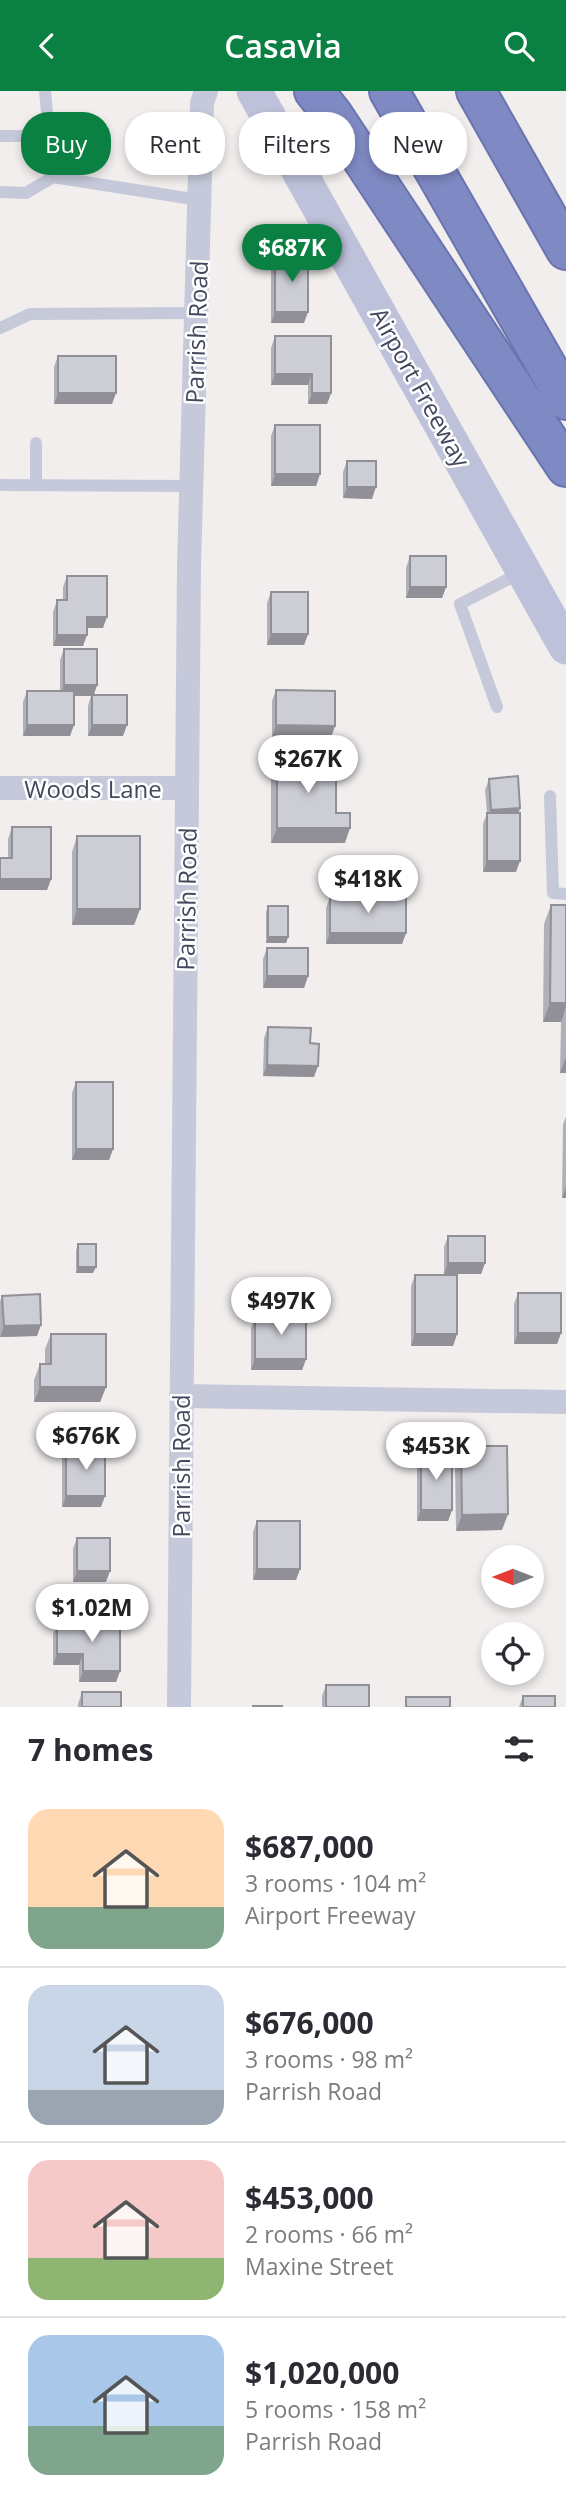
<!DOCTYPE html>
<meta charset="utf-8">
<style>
:root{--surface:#fff;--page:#f2f2f3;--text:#2b2b33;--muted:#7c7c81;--line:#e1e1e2;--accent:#0b8043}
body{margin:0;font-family:"Open Sans",sans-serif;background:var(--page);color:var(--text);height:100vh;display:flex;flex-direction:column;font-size:26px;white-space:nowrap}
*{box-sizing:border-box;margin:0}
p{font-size:23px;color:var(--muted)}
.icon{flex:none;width:38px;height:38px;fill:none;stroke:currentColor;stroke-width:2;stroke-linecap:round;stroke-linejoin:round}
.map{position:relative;height:1616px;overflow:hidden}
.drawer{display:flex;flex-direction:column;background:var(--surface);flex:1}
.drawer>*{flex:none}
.banner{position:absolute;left:21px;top:21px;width:525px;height:63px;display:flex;gap:14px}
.needle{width:46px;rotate:270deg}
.fabs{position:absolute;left:481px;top:1454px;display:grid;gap:14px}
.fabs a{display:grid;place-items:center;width:63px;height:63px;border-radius:50%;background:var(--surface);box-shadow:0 4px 10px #0003;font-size:35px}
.price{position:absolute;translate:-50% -60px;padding:0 16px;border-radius:24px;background:#fff;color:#222;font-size:23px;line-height:46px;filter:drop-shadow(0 2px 4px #0008)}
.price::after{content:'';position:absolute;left:50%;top:42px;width:21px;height:16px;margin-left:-10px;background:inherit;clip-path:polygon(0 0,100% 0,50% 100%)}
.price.on{background:var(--accent);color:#fff}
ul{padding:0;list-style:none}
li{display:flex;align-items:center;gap:21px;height:175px;padding:0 28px}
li+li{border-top:2px solid var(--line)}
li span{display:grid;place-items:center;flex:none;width:196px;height:140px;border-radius:21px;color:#555}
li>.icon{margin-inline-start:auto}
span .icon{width:84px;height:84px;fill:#fffc;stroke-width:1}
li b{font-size:30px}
h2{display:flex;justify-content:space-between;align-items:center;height:84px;padding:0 28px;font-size:30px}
.tag{padding:0 24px;border-radius:28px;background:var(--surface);box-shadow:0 4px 10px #0003;font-size:24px;line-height:63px}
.tag.on{background:var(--accent);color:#fff}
header{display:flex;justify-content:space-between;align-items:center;height:91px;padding:0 28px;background:var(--accent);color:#fff;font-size:32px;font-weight:600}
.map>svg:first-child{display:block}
</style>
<header><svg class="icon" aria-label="back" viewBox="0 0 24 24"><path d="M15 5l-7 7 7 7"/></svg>Casavia<svg class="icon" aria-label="search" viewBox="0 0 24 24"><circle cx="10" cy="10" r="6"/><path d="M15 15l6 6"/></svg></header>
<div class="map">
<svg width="566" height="1616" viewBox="0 0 566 1616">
<rect width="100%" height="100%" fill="#f1eeed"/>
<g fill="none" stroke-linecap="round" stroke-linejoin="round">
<g stroke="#6a74af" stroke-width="42">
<g id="motorway">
<polyline points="314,0 333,24 566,376"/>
<polyline points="389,0 566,309"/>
<polyline points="476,0 566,159"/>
</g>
</g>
<g stroke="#c5c9da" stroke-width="12">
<polyline points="45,0 53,86 199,109"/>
<polyline points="0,45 49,45"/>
<polyline points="0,101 26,102 53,86"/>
<polyline points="0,237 30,223 196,222"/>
<polyline points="36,352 36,394"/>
<polyline points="0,394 191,395"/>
<polyline points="497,616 460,513 520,482"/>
<polyline points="550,705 553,802 566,803"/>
</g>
<g stroke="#c5c9da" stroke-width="24">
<polyline points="0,697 187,697"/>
<polyline points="181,1305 566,1311"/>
<polyline points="179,1616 189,476 202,12 206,0"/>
</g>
<polyline stroke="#bdc1d9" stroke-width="35" points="254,0 566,556"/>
<use href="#motorway" stroke="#7f89c3" stroke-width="38"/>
</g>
<g fill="#b0b0b8">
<polygon points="275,165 304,232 271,232 271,176"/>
<polygon points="275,245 331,302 327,313 308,313 308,294 271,294 271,257"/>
<polygon points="58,265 112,313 54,313 54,276"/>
<polygon points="275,334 320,383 316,395 271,395 271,345"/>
<polygon points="347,370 372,408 343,407 343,381"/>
<polygon points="410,465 446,496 442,507 406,507 406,477"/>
<polygon points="67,485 103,537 87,537 83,555 53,555 53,521 57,509 63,509 63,496"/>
<polygon points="271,501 308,543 304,554 267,554 267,512"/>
<polygon points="64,558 97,594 94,604 123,645 88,645 88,615 91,605 74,605 70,645 23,645 23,611 27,600 60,600 60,569"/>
<polygon points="276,599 335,635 331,646 272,646 272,610"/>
<polygon points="277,668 345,752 271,752 271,683"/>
<polygon points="489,688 520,717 519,722 516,781 483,781 483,733 487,722 485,699"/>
<polygon points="12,736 51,788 47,799 0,799 8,767 8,748"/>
<polygon points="77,745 140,818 134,834 72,834 72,761"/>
<polygon points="330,806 406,842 402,853 326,853 326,817"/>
<polygon points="551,814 566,814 566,982 560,982 561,931 543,931 544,833"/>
<polygon points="268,815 288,846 286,852 266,852 266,821"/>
<polygon points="267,857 308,885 304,897 263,897 263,868"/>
<polygon points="268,936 310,952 314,986 263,985 264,947"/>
<polygon points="76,991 113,1058 109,1069 72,1069 72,1002"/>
<polygon points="566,1026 566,1107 562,1107 563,1033"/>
<polygon points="448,1145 485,1172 481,1183 444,1183 444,1156"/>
<polygon points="78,1153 93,1182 76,1182 76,1159"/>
<polygon points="415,1184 457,1243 453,1255 411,1255 411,1195"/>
<polygon points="518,1202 561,1242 557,1253 514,1253 514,1213"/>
<polygon points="2,1205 37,1245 0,1246 0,1211"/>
<polygon points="255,1225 306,1268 302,1279 251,1279 251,1237"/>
<polygon points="51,1243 106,1296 100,1311 34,1311 34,1289 40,1273 45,1273 45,1258"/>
<polygon points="461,1355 502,1439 456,1440 455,1371"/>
<polygon points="66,1357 101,1416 62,1416 62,1368"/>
<polygon points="421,1363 452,1419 448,1430 417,1430 417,1375"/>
<polygon points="257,1430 300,1478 296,1489 253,1489 253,1441"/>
<polygon points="77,1447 106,1491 73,1491 73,1458"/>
<polygon points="57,1531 120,1580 116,1591 79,1591 79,1574 53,1574 53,1543"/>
<polygon points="326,1594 369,1616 322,1616 322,1605"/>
<polygon points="82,1601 121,1616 78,1616 78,1613"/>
<polygon points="523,1605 555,1616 519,1616"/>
</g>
<g fill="#909096">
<polygon points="275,221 308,221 304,232 271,232"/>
<polygon points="275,283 312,283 308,294 271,294"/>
<polygon points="58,302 116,302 112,313 54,313"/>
<polygon points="312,302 331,302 327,313 308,313"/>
<polygon points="275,383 320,383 316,395 271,395"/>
<polygon points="347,396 376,396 372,408 343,407"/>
<polygon points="410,496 446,496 442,507 406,507"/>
<polygon points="87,526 107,526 103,537 83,537"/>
<polygon points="271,543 308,543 304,554 267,554"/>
<polygon points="57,544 87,544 83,555 53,555"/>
<polygon points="64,594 97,594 93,605 60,605"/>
<polygon points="27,634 74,634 70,645 23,645"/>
<polygon points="92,634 127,634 123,645 88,645"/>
<polygon points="276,634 335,635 331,646 272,646"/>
<polygon points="520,717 516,728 487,730 491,719"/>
<polygon points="277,737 350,737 345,752 271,752"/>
<polygon points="487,770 520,770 516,781 483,781"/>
<polygon points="0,788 51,788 47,799 0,799"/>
<polygon points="77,818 140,818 134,834 72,834"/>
<polygon points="330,842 406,842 402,853 326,853"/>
<polygon points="268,846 288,846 286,852 266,852"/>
<polygon points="267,885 308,885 304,897 263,897"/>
<polygon points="550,912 566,912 566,916 561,931 543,931"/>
<polygon points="566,966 566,982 560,982"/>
<polygon points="267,974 318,975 314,986 263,985"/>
<polygon points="76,1058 113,1058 109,1069 72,1069"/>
<polygon points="566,1096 566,1107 562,1107"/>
<polygon points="448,1172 485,1172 481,1183 444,1183"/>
<polygon points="78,1176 96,1176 93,1182 76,1182"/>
<polygon points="41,1234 37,1245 0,1246 4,1235"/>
<polygon points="518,1242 561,1242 557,1253 514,1253"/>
<polygon points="415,1243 457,1243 453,1255 411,1255"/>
<polygon points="255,1268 306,1268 302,1279 251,1279"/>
<polygon points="40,1296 106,1296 100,1311 34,1311"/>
<polygon points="66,1405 105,1405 101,1416 62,1416"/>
<polygon points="421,1419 452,1419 448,1430 417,1430"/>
<polygon points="508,1423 502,1439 456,1440 462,1424"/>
<polygon points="257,1478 300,1478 296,1489 253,1489"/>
<polygon points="77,1480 110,1480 106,1491 73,1491"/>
<polygon points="57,1563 83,1563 79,1574 53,1574"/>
<polygon points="83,1580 120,1580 116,1591 79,1591"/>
</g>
<g fill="#cdcdd6" stroke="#909096" stroke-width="2">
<rect x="275" y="165" width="33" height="56"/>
<polygon points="275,245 331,245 331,302 312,302 312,283 275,283"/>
<rect x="58" y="265" width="58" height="37"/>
<rect x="275" y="334" width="45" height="49"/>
<rect x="347" y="370" width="29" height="26"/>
<rect x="410" y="465" width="36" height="31"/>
<polygon points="67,485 107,485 107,526 87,526 87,544 57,544 57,509 67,509"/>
<rect x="271" y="501" width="37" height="42"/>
<rect x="64" y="558" width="33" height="36"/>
<polygon points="276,599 335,600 335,635 276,634"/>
<rect x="27" y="600" width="47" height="34"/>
<rect x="92" y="604" width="35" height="30"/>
<polygon points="277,668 336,668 336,722 350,722 350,737 277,737"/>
<polygon points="518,685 520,717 491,719 489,688"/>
<rect x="487" y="722" width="33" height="48"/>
<polygon points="12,736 51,736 51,788 0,788 0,767 12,767"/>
<rect x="77" y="745" width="63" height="73"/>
<rect x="330" y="806" width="76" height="36"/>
<polygon points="551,814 566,814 566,912 550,912"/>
<rect x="268" y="815" width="20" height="31"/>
<rect x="267" y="857" width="41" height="28"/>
<polygon points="268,936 311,937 310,952 319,953 318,975 267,974"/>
<rect x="76" y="991" width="37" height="67"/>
<rect x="448" y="1145" width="37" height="27"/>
<rect x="78" y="1153" width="18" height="23"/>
<rect x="415" y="1184" width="42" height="59"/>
<rect x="518" y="1202" width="43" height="40"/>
<polygon points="40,1203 41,1234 4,1235 2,1205"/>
<rect x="255" y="1225" width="51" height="43"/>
<polygon points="51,1243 106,1243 106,1296 40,1296 40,1273 51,1273"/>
<polygon points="461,1355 507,1355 508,1423 462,1424"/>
<rect x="66" y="1357" width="39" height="48"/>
<rect x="421" y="1363" width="31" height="56"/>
<rect x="257" y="1430" width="43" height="48"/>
<rect x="77" y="1447" width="33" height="33"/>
<polygon points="57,1531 120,1531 120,1580 83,1580 83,1563 57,1563"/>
<rect x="326" y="1594" width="43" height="22"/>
<rect x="82" y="1601" width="39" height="15"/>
<rect x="523" y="1605" width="32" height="11"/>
<rect x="406" y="1606" width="44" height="10"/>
<rect x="253" y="1615" width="29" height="1"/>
</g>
<g text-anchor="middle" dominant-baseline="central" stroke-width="5" stroke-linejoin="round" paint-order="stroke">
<g font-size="24" fill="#43485d" stroke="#fff">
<text transform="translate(196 241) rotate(-88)">Parrish Road</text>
<text transform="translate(421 296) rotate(61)">Airport Freeway</text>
<text x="93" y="697">Woods Lane</text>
<text transform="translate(186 808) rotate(-89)">Parrish Road</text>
<text transform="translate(180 1375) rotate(-90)">Parrish Road</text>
</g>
</g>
</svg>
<div class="fabs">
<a><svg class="needle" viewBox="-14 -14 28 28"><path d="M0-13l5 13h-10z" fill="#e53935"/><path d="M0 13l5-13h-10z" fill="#7c7c81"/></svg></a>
<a><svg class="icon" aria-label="locate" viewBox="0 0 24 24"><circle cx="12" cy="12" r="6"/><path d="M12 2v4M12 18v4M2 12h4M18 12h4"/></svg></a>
</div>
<b class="price on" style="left:292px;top:193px">$687K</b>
<b class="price" style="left:308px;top:704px">$267K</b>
<b class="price" style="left:368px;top:824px">$418K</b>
<b class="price" style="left:281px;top:1246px">$497K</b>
<b class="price" style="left:86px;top:1381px">$676K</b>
<b class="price" style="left:436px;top:1391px">$453K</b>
<b class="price" style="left:92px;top:1553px">$1.02M</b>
<div class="banner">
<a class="tag on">Buy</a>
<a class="tag">Rent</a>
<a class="tag">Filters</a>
<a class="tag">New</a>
</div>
</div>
<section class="drawer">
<h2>7 homes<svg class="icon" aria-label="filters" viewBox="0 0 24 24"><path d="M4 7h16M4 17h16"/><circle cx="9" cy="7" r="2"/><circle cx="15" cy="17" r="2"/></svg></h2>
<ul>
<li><span style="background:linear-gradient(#ffd9b3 70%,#7fa58c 0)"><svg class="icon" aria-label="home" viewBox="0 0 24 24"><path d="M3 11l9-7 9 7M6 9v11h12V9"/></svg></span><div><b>$687,000</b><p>3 rooms · 104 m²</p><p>Airport Freeway</p></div></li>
<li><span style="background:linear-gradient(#c9d6e8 75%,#9aa5b1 0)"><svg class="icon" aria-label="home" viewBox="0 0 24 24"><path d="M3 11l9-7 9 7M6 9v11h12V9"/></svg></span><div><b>$676,000</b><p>3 rooms · 98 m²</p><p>Parrish Road</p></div></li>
<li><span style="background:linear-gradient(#f6c9c9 70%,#8fb573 0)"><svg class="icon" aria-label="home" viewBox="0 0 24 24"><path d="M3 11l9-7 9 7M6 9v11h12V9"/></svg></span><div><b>$453,000</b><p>2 rooms · 66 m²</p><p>Maxine Street</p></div></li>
<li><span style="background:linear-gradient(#a9c7e8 65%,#7fa58c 0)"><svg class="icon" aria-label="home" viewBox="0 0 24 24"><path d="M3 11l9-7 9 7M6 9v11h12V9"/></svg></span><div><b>$1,020,000</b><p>5 rooms · 158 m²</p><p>Parrish Road</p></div></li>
</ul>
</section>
